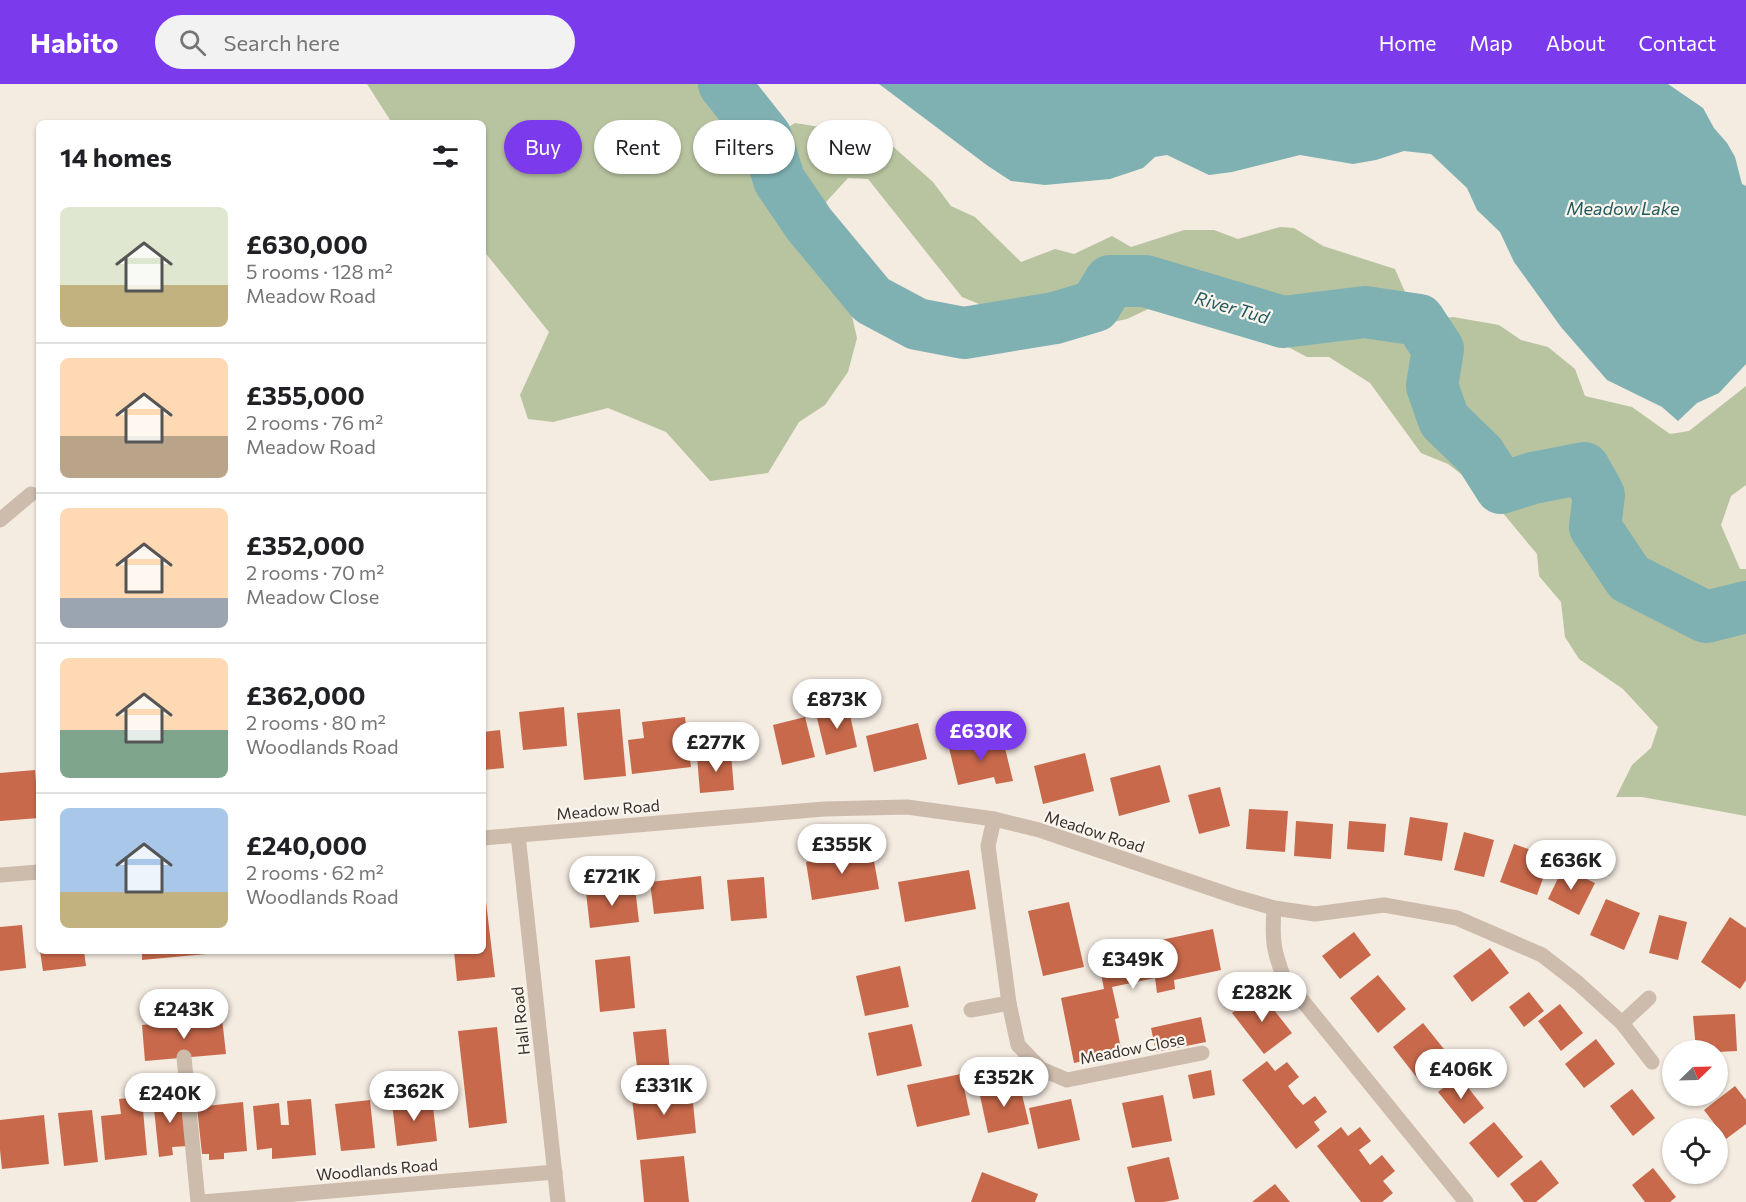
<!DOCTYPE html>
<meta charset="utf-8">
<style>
:root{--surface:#fff;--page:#f2f2f2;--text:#202124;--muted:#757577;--line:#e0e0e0;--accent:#7c3aed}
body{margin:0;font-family:Commissioner,sans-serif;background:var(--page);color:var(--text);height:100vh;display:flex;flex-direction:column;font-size:22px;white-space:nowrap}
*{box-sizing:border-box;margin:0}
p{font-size:20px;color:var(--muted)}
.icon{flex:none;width:33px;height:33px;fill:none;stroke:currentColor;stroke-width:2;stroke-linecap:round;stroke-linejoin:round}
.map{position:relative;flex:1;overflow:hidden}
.side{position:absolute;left:36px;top:36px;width:450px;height:834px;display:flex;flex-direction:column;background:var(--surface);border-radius:9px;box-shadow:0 2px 4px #0004}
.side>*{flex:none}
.banner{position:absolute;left:504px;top:36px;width:570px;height:54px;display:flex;gap:12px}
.needle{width:39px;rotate:67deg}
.controls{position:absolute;left:1662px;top:956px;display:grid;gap:12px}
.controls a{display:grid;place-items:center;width:66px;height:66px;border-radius:50%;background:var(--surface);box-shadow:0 2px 4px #0004;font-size:30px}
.price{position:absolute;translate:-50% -51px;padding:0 14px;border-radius:21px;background:#fff;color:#222;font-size:20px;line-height:39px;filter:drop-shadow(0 2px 3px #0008)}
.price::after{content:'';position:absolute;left:50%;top:36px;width:18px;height:14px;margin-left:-9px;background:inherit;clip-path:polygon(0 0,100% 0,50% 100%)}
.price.on{background:var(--accent);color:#fff}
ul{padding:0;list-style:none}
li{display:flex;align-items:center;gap:18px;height:150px;padding:0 24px}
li+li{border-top:2px solid var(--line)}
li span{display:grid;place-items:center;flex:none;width:168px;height:120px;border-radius:9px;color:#555}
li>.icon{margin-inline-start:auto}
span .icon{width:72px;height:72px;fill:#fffc;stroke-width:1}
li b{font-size:26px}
h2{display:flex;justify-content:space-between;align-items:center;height:72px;padding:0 24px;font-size:26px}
.chip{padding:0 21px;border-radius:27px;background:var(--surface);box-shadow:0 2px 4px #0004;font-size:21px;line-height:54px}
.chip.on{background:var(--accent);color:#fff}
header{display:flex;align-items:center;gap:36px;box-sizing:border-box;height:84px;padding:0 30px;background:var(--accent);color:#fff}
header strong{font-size:28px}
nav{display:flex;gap:33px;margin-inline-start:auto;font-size:21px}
.search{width:420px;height:54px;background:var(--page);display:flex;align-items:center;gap:15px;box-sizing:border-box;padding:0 21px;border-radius:33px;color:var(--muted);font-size:22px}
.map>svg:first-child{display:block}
</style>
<header>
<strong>Habito</strong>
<div class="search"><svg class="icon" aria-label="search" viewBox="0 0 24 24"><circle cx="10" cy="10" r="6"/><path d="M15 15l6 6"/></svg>Search here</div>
<nav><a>Home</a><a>Map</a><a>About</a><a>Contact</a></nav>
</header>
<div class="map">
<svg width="1746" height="1118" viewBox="0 0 1746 1118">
<rect width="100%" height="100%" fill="#f4ebe1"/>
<polygon fill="#b8c4a0" points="367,0 714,0 722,6 724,59 732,69 748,68 795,39 846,47 861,58 880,51 933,98 951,122 975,133 1021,178 1055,165 1074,170 1112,152 1131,163 1184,146 1214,146 1238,155 1280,143 1294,144 1323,162 1395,185 1405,208 1440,235 1453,233 1499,241 1521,256 1548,263 1575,285 1585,312 1632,323 1670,350 1689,347 1746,302 1746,401 1731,412 1721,441 1740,485 1746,485 1746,732 1642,713 1616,713 1632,681 1651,664 1658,643 1623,605 1579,575 1565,553 1561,518 1539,492 1537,470 1487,410 1448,380 1421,369 1370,299 1329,273 1307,273 1277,257 1237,215 1208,202 1197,202 1127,235 1084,244 1064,255 962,213 868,95 848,94 826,118 857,254 848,288 825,321 799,338 768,389 710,397 666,348 608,324 553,338 528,335 520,311 549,248 483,166 483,39 392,39"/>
<polygon fill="#7fb0b2" points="879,0 1668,0 1703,24 1714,44 1727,59 1735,73 1742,100 1746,102 1746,280 1719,309 1697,319 1678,337 1662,323 1607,296 1561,243 1514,178 1500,148 1477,126 1467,104 1431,70 1404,67 1376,76 1353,80 1300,71 1232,88 1209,91 1167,71 1155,73 1143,84 1110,95 1045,101 1011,97 988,82"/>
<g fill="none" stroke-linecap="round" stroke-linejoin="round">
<polyline stroke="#7fb0b2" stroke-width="52" points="724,0 766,53 779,96 809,140 872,216 917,240 964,249 1055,234 1095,222 1110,197 1145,197 1283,238 1365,228 1419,236 1438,265 1432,302 1444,336 1480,371 1501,404 1533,394 1584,384 1599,411 1595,443 1629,494 1706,533 1746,523"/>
</g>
<g fill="#c8694b">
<polygon points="848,622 857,663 826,671 816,630"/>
<polygon points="564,623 567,662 523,666 519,628"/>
<polygon points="620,625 626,692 584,696 577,629"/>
<polygon points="685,633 691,683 632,690 628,656 644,654 642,638"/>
<polygon points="805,633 815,673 782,681 773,641"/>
<polygon points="918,639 927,675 874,688 866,652"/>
<polygon points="500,646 504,684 483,686 483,648"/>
<polygon points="1002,652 1013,697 996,700 994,693 958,701 949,664"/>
<polygon points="731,669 734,706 700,709 697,672"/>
<polygon points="1085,669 1094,707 1043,720 1034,682"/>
<polygon points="1160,681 1170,718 1119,732 1110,694"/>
<polygon points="35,686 39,734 0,737 0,689"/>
<polygon points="1220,703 1230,742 1199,750 1188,711"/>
<polygon points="1249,725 1288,727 1285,768 1246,765"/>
<polygon points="1410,733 1448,739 1442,777 1404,771"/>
<polygon points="1296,737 1333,740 1331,775 1294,772"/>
<polygon points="1349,737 1386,740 1384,768 1347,765"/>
<polygon points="1464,748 1494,756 1484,793 1454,786"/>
<polygon points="1514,760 1551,773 1537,811 1500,798"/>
<polygon points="872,766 879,805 812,816 806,778"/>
<polygon points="1563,784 1595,799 1579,831 1548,815"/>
<polygon points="969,786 976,825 905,838 898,798"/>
<polygon points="701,792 704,825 654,830 650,798"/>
<polygon points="764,793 767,834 731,837 727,796"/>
<polygon points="635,803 639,838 590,844 586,808"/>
<polygon points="1606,815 1640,829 1624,866 1590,851"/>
<polygon points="483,818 486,818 495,893 457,897 454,867 483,867"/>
<polygon points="1069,818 1084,883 1043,892 1028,827"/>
<polygon points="1659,831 1687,838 1678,876 1649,869"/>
<polygon points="1730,833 1746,844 1746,896 1740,905 1701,878"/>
<polygon points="22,841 26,884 0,887 0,843"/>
<polygon points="1213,845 1221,886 1174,896 1175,905 1157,909 1155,894 1112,903 1119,934 1115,935 1122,969 1074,979 1061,914 1104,905 1099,879 1149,869 1147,859"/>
<polygon points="1354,848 1371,871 1340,895 1322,872"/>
<polygon points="1490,864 1509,889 1472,918 1453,892"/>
<polygon points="40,867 84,867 86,882 43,887"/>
<polygon points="142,867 206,867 206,870 142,876"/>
<polygon points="630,872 635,924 600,928 595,876"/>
<polygon points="900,882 909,923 865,932 856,892"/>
<polygon points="1378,891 1406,925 1378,949 1350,914"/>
<polygon points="1260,908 1292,949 1264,970 1232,929"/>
<polygon points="1529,908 1544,927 1524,943 1509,923"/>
<polygon points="1560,920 1583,949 1561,967 1538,937"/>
<polygon points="1735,930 1737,967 1718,968 1718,966 1696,966 1693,932"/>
<polygon points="1201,933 1206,958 1156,968 1151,944"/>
<polygon points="222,934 226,970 145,977 142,941"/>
<polygon points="1423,939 1452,975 1421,999 1393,963"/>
<polygon points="912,940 922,982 877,992 868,949"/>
<polygon points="497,943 507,1039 469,1044 458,947"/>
<polygon points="666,945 670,988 638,992 633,948"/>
<polygon points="1596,955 1615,980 1584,1004 1565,980"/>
<polygon points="1267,977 1275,987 1287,978 1299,993 1288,1002 1294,1011 1303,1021 1315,1012 1327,1028 1314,1038 1320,1046 1296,1065 1242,996"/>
<polygon points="1211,986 1215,1011 1193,1015 1188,991"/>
<polygon points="961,990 970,1031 917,1043 907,1001"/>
<polygon points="1459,992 1484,1024 1464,1040 1438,1008"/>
<polygon points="1019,998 1029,1040 988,1049 979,1007"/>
<polygon points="1735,1002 1746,1016 1746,1040 1726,1055 1704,1026"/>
<polygon points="1632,1005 1655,1034 1633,1052 1610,1022"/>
<polygon points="692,1009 696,1049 637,1056 632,1015"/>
<polygon points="1163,1011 1172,1057 1132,1064 1122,1019"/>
<polygon points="183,1012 188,1062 172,1063 173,1071 159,1073 153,1015"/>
<polygon points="138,1013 139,1026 143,1026 147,1071 105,1076 101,1032 121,1030 119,1015"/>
<polygon points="432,1014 437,1057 397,1062 392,1019"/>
<polygon points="311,1015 316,1071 272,1075 272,1064 257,1066 253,1022 279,1019 281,1041 289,1041 287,1017"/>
<polygon points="1071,1015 1080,1056 1038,1065 1029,1024"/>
<polygon points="370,1016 375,1064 341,1067 335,1020"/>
<polygon points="243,1018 247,1067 224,1069 224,1075 209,1076 209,1070 202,1070 197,1023"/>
<polygon points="92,1026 98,1078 64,1082 58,1029"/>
<polygon points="44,1031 49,1080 2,1085 0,1066 0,1036"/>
<polygon points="1494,1038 1523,1073 1498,1094 1469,1059"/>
<polygon points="1341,1043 1348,1052 1360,1043 1371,1057 1359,1066 1370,1081 1382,1071 1395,1087 1383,1097 1393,1109 1382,1118 1361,1118 1317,1062"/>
<polygon points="684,1072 689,1118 644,1118 640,1076"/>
<polygon points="1169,1073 1179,1115 1164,1118 1135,1118 1127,1083"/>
<polygon points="1541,1076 1559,1099 1536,1118 1524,1118 1510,1100"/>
<polygon points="1653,1084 1676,1113 1670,1118 1645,1118 1632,1101"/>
<polygon points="982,1088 1038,1110 1035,1118 971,1118"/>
<polygon points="1275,1100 1290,1118 1252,1118"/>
</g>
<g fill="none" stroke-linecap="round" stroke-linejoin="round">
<g stroke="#cdbbac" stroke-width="15">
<polyline points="0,436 31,410"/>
<polyline points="994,735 988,762 1009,919 1018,961 1041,985 1067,996 1202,969"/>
<polyline points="518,751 558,1118"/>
<polyline points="483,754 824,725 907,723 994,735 1039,746 1236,813 1274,824 1315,830 1384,821 1457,834 1542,871 1578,899 1622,939 1652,978"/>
<polyline points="0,791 39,788"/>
<path d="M1274,824c-2,31 -1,42 10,70l182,224"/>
<polyline points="971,926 1009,919"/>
<polyline points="1622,939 1649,914"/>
<polyline points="184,973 198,1118"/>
<polyline points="202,1118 555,1088"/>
</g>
</g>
<g text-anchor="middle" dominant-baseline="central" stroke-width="4.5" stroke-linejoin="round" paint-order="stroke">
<g font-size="16" fill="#3b302b" stroke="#fbf5ee">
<text transform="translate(608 725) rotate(-5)">Meadow Road</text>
<text transform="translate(1095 747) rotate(18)">Meadow Road</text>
<text transform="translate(520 937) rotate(-96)">Hall Road</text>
<text transform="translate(1132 964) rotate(-11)">Meadow Close</text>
<text transform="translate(377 1085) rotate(-5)">Woodlands Road</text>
</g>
<g font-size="18" font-style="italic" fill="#1f5a5e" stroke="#fbf5ee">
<text x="1623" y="124">Meadow Lake</text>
<text transform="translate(1232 223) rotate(16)">River Tud</text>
</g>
</g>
</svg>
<div class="controls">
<a><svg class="needle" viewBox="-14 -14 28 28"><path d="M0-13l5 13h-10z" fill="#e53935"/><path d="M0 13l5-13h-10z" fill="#757577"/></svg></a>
<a><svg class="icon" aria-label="locate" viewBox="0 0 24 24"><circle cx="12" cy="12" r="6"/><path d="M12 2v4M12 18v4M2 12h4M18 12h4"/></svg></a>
</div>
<b class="price" style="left:837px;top:646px">£873K</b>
<b class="price on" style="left:981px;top:678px">£630K</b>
<b class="price" style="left:716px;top:689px">£277K</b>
<b class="price" style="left:842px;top:791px">£355K</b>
<b class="price" style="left:1571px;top:807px">£636K</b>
<b class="price" style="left:612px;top:823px">£721K</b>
<b class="price" style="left:1133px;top:906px">£349K</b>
<b class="price" style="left:1262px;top:939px">£282K</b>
<b class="price" style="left:184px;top:956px">£243K</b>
<b class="price" style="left:1461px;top:1016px">£406K</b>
<b class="price" style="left:1004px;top:1024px">£352K</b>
<b class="price" style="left:664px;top:1032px">£331K</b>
<b class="price" style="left:414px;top:1038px">£362K</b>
<b class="price" style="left:170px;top:1040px">£240K</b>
<div class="banner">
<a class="chip on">Buy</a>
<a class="chip">Rent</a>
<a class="chip">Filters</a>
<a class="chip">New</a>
</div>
<section class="side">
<h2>14 homes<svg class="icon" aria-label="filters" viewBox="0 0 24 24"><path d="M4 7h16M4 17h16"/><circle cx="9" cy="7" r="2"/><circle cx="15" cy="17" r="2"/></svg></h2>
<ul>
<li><span style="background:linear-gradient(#dfe7d0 65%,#c2b280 0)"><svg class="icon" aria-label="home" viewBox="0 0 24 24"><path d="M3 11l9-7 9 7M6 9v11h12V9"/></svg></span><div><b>£630,000</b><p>5 rooms · 128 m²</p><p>Meadow Road</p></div></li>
<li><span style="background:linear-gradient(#ffd9b3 65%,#b9a48a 0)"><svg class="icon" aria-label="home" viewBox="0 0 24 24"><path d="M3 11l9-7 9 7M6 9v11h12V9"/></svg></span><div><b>£355,000</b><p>2 rooms · 76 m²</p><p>Meadow Road</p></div></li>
<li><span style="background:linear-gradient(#ffd9b3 75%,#9aa5b1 0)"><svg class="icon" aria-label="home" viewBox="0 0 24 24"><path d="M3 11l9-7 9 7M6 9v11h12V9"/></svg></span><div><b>£352,000</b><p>2 rooms · 70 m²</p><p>Meadow Close</p></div></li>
<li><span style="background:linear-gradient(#ffd9b3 60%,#7fa58c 0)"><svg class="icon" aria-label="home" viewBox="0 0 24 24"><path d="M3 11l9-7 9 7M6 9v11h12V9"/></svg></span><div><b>£362,000</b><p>2 rooms · 80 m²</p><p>Woodlands Road</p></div></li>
<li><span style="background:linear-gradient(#a9c7e8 70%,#c2b280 0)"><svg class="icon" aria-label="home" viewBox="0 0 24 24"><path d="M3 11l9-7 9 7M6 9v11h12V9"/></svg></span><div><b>£240,000</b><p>2 rooms · 62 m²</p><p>Woodlands Road</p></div></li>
</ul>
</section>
</div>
